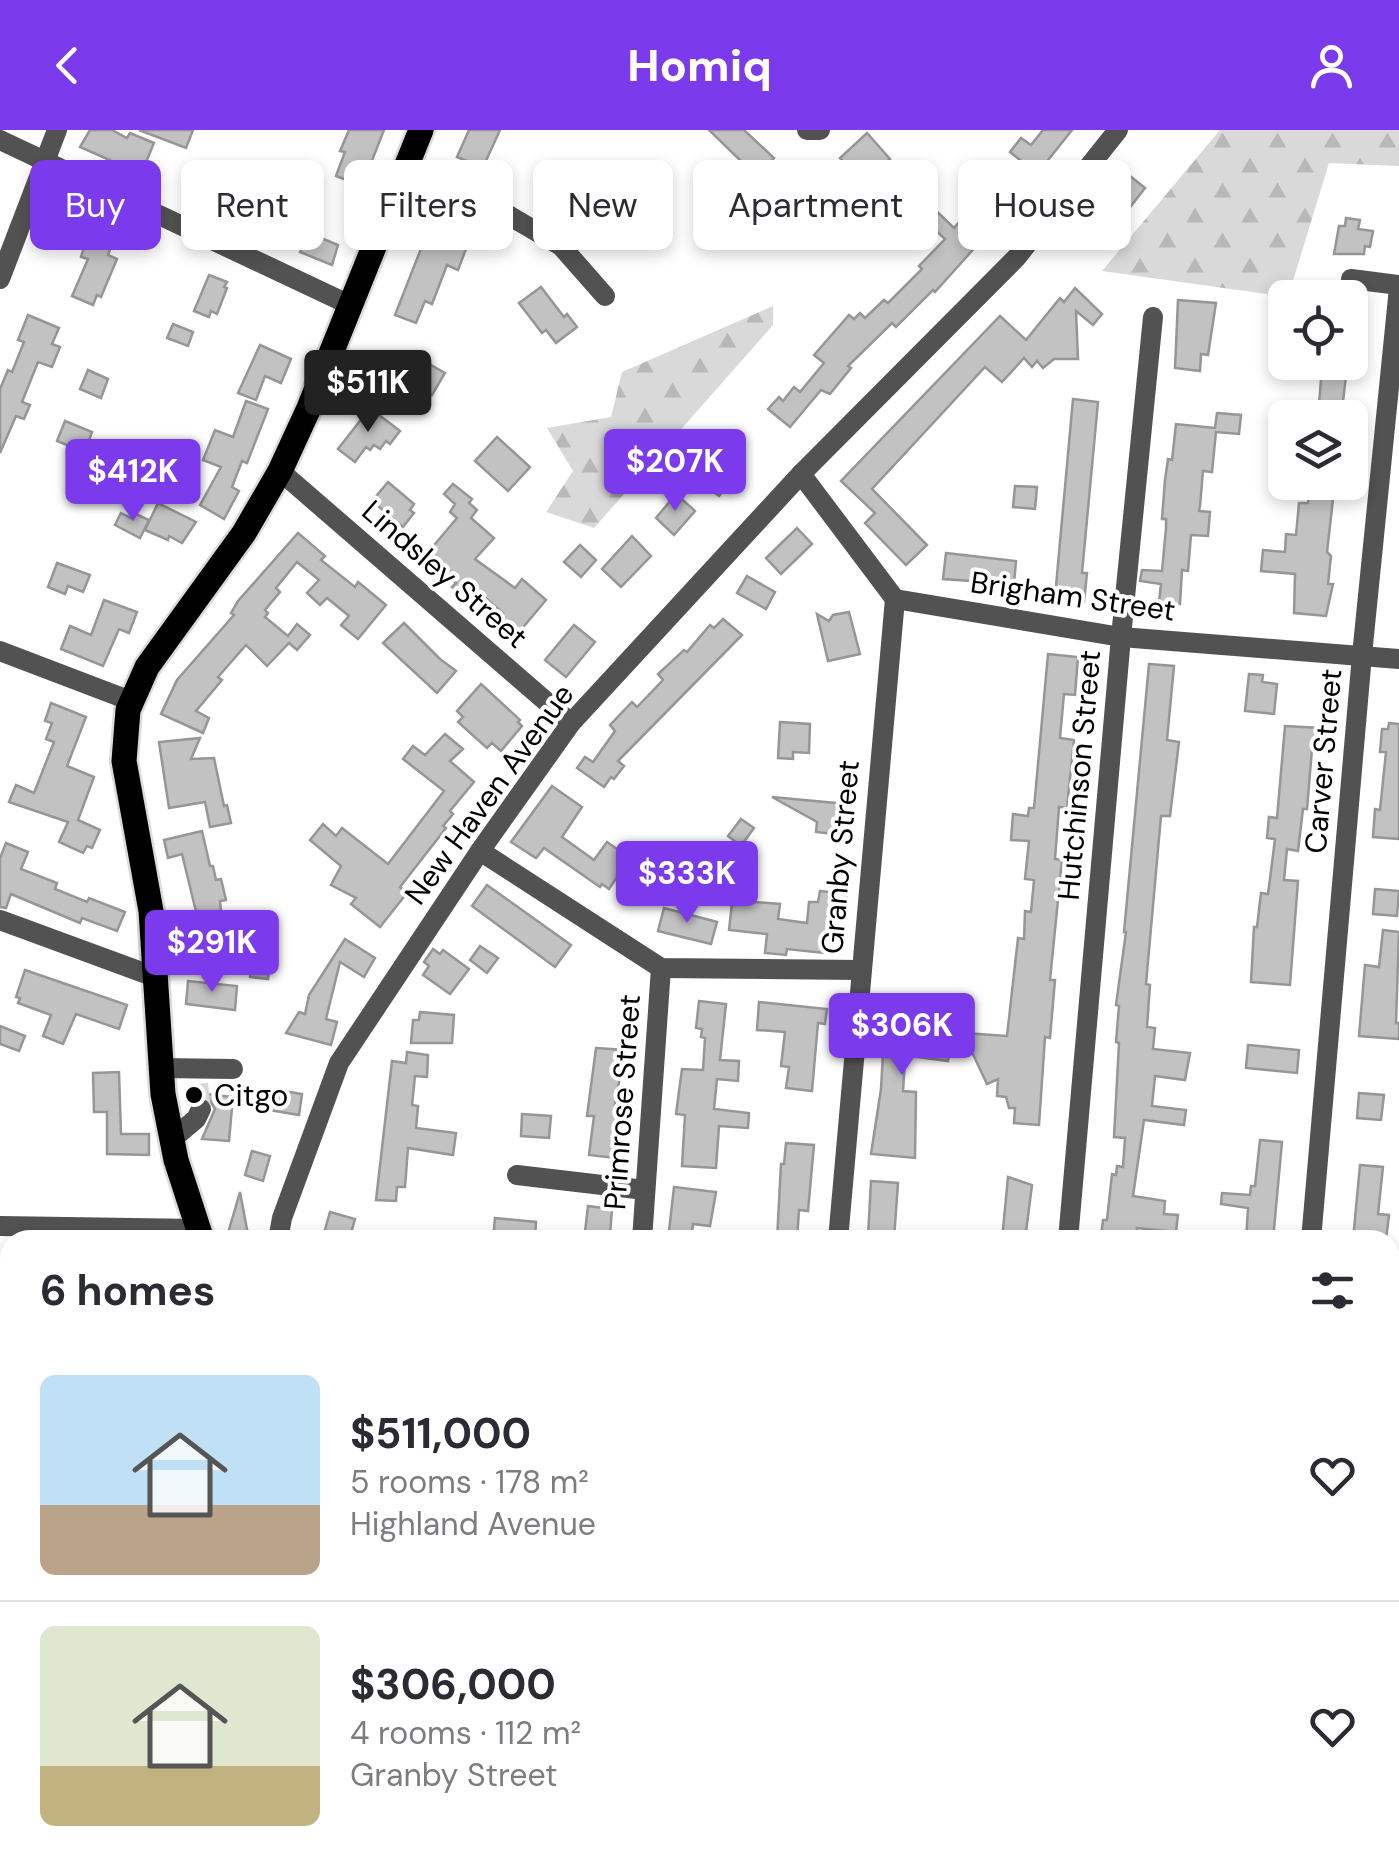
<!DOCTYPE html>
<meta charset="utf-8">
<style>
:root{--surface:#fff;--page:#f2f2f3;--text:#2b2b33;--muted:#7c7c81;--line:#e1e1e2;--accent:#7c3aed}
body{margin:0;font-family:"DM Sans",sans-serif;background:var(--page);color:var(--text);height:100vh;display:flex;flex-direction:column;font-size:38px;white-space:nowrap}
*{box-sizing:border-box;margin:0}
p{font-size:32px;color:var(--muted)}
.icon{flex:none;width:55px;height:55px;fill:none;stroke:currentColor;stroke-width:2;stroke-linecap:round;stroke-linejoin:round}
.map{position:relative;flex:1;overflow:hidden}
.drawer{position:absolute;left:0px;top:1100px;width:1400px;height:642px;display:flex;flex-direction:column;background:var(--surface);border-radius:30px 30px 0 0;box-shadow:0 5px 15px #0003}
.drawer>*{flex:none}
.guide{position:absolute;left:30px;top:30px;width:1340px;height:90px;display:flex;gap:20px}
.buttons{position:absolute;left:1268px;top:150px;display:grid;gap:20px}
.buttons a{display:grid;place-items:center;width:100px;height:100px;border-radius:15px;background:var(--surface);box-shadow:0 5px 15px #0003;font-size:50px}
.price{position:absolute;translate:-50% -85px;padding:0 22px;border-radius:10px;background:var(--accent);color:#fff;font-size:32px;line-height:65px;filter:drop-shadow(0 2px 5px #0008)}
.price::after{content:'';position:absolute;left:50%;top:60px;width:30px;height:22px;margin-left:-15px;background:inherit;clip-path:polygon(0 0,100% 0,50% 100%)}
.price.current{background:#222;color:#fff}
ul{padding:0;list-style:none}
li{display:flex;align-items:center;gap:30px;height:250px;padding:0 40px}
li+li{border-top:2px solid var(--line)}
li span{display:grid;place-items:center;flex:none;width:280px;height:200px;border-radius:15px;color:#555}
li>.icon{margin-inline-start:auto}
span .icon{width:120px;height:120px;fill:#fffc;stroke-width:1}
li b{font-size:42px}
h2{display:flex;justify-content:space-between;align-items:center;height:120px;padding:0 40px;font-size:42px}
.chip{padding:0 35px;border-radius:15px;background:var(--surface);box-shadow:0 5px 15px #0003;font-size:35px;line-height:90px}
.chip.current{background:var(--accent);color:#fff}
header{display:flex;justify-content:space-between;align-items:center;height:130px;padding:0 40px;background:var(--accent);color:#fff;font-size:45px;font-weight:800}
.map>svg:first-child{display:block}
</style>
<header><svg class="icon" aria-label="back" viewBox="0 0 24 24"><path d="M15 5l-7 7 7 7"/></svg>Homiq<svg class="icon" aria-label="person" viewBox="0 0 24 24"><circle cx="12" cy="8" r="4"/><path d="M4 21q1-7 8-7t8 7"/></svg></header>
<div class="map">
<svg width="1399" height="1741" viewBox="0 0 1399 1741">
<defs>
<pattern id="forest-firs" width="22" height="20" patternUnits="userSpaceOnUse" patternTransform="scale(2.5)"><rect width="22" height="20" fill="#d9d9d9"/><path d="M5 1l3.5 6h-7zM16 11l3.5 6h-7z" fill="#b8b8b8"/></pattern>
</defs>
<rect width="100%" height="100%" fill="#fff"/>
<g fill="url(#forest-firs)">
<polygon points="1220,0 1399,0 1399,36 1329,33 1288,167 1102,141"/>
<polygon points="773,176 773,195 594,398 546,382 573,341 547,298 611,287 622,242"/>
</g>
<g fill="#c2c2c2" stroke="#969696" stroke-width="2.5">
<polygon points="90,0 112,0 127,8 130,3 154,13 141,44 80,17"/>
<polygon points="139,0 193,0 186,18"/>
<polygon points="349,0 384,0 362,56 336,46 345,22 340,21"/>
<polygon points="469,0 500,0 484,35 478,32 477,35 457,27"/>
<polygon points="709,0 744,0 774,28 750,54 733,38 740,30"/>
<polygon points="1043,0 1072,0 1005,84 935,162 933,160 896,197 892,193 848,236 851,238 830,264 821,260 790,297 768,279 779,267 783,271 794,257 800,262 824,233 814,225 849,185 854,189 860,183 865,188 884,170 888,173 922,139 919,136 945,109 915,81 925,70 954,98 990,56 995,60 1020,30 1010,22 1021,8 1031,15"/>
<polygon points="867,3 890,29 883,34 892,44 878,56 869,46 862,53 840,28"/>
<polygon points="200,42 225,53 222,60 250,73 240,93 224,86 227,80 190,64"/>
<polygon points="1125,42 1145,58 1124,85 1104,69"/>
<polygon points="788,46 828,47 827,72 805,71 805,81 791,81 792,71 787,71"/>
<polygon points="576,58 597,70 585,90 564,77"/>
<polygon points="54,77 112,100 110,104 115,106 108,125 117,129 101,167 97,165 93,175 72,166 88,129 81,127 84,117 44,100"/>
<polygon points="433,88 472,103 458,140 447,135 432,174 425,171 416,193 395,185"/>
<polygon points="1346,88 1360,90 1358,99 1373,101 1370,117 1365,116 1364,124 1334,124 1339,96 1345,96"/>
<polygon points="310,98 322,104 321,108 338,115 332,135 300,122"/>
<polygon points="209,145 227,152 224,157 227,158 217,184 211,181 209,187 194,181"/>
<polygon points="541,157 564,187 567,184 577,197 556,213 546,200 542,203 519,173"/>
<polygon points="1075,158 1102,184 1093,195 1076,181 1078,229 1054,229 1043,238 1037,231 1032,237 1024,228 1002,252 985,237 872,359 927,415 906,435 865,393 875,383 841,351 1000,186 1026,210 1060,168 1064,172"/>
<polygon points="1178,170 1216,173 1208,225 1201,224 1200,241 1175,238"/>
<polygon points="28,185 59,198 52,214 60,217 52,237 38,232 22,272 30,275 24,289 16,286 0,323 0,259 8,240 12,242 24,212 18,210"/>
<polygon points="173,194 193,202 188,216 167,208"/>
<polygon points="260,215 291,229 281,253 265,246 256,270 238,263"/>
<polygon points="413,225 445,243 432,265 401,246"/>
<polygon points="1322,236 1347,238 1341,288 1318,288"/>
<polygon points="88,240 108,249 101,268 80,259"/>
<polygon points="1073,269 1098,272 1082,443 1087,443 1084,472 1059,469 1061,457 1056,456"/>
<polygon points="246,271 268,279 247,333 242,331 232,357 239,361 224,389 200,375 221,337 203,330 215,300 233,307"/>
<polygon points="370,278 400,301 390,314 386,311 380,319 374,315 370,320 366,317 355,332 338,319"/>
<polygon points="1217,283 1241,285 1239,304 1216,302 1212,342 1203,341 1200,376 1199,381 1210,382 1208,406 1191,405 1188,441 1182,440 1180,474 1159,472 1161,454 1140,451 1142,440 1162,441 1166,398 1166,389 1162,389 1165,350 1168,329 1172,330 1176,294 1215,298"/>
<polygon points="65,291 92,302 85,322 57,311"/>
<polygon points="497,307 530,337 508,361 475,331"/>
<polygon points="727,322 744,336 719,366 702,352"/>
<polygon points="388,352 414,374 410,380 414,383 403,397 372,371"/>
<polygon points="1311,352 1335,352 1327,422 1331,426 1328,454 1333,454 1326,486 1294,483 1295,444 1261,441 1263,420 1285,422 1286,404 1296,405 1299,373 1308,373"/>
<polygon points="453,354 472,369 469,373 477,380 471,388 494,408 475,429 515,458 522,449 546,470 515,507 496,491 503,483 472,456 465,466 452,457 456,453 424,427 457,388 450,382 455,374 444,364"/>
<polygon points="1015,356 1037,357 1035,379 1013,377"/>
<polygon points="676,364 695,381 674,405 656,388"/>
<polygon points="158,373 196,392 182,413 169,406 168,410 145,400"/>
<polygon points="121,383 131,388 134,383 149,390 140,408 115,395"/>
<polygon points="797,398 812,414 781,444 766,428"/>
<polygon points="298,403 325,426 321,430 355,457 358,452 386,475 358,509 341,495 349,486 327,468 320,475 307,463 319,450 297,432 276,458 280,462 265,480 268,483 265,487 288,506 297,494 310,505 297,520 289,513 267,536 246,515 218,547 222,550 196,581 209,588 203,603 161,584 177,550 234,485 231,483 238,471"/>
<polygon points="632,406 651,426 621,457 602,439"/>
<polygon points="580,415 596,430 581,447 564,432"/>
<polygon points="946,423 1016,431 1014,454 943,449"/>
<polygon points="57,433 90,445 83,462 68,456 65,464 48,457"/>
<polygon points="747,446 775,462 766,479 737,463"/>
<polygon points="104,470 137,482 129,503 119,499 103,536 61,519 70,496 91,505"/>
<polygon points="849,482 860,524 828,531 817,484 829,491 833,485"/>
<polygon points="723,489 742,505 618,631 624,636 614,649 611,647 604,657 577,638 585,627 593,632 615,601 610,595 632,572 637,577 663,550 658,544 684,520 687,522 710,495 714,498"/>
<polygon points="404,493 440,529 456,541 437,563 383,513"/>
<polygon points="574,495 595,512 566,547 545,530"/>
<polygon points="1048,524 1078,527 1075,565 1064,564 1060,608 1074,610 1067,678 1059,677 1055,729 1062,730 1050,850 1055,850 1050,908 1045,907 1039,995 1014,993 1015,978 1009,978 1006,967 997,966 998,949 987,954 963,903 1007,906 1018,808 1024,809 1025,781 1031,782 1034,750 1025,749 1029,711 1011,710 1013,684 1028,686 1029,678 1034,678"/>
<polygon points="1149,534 1174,536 1167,610 1179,612 1170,686 1161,686 1146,854 1150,855 1147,897 1155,898 1153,919 1190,923 1185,950 1155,946 1152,976 1186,980 1184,995 1144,990 1133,1066 1165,1071 1164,1084 1178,1085 1176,1102 1137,1098 1136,1110 1104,1110 1105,1106 1101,1106 1103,1090 1107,1090 1112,1044 1116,1045 1117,1036 1123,1037 1125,1008 1114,1007 1119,913 1116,912 1119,876 1116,875 1126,802 1124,802"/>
<polygon points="1249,544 1263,545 1262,552 1277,554 1274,584 1245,581"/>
<polygon points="481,554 520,590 518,592 522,596 501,621 492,613 487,618 458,592 463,587 457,581"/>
<polygon points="51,573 86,587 67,636 94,647 78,690 100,700 92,718 87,716 83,723 59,712 68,692 9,672 16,655 34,663 54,612 46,609 52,593 45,591"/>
<polygon points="780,592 810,594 809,623 793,622 793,629 778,628"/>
<polygon points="1389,593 1399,594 1399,709 1373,707 1375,679 1380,680 1386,622 1380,622 1382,599 1388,599"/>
<polygon points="1285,596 1321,598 1320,620 1312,619 1307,679 1303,679 1298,721 1287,719 1284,750 1298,751 1290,855 1251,852 1254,797 1257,797 1261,763 1268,764 1270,749 1275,709 1267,708 1269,687 1277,688"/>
<polygon points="445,604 463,619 450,631 474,652 450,681 453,684 443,696 446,698 400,757 407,763 380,797 351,774 356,768 331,755 341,736 310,710 323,694 336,706 342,698 388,734 444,661 403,629 413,616 425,625"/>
<polygon points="200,608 191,629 214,628 224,676 227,675 231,693 210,697 205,672 169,678 159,612"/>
<polygon points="552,656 582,677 562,707 594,730 607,712 630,728 609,759 602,754 600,757 544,718 536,728 511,712"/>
<polygon points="772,667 846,674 843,705 816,702 817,692"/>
<polygon points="741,689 754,698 741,716 728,706"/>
<polygon points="202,701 210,736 213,736 216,750 221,749 226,770 220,771 223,799 235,797 237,816 196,820 194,798 200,798 182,724 168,728 164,710"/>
<polygon points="6,713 28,722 21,739 57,753 55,759 87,772 89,768 125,782 117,801 82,788 80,793 11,764 6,778 0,777 0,728"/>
<polygon points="649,721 668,734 654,754 635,741"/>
<polygon points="487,755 571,815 555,837 472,776"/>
<polygon points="1375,759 1399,761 1397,786 1373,784"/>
<polygon points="820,761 847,764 845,788 829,786 824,823 787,819 786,825 765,823 767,804 729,800 732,773 739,774 741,771 780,774 778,789 807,793 809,772 818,772"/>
<polygon points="664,778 717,792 711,814 658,801"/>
<polygon points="1383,800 1399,802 1396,893 1399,893 1399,909 1359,906 1365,835 1379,837"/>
<polygon points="345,809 375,828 364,847 340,832 326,889 337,892 331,915 286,903 299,882 305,884 309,865"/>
<polygon points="480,816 498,828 487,843 470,830"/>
<polygon points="433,819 440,824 443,820 469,839 450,864 423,845 429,836 424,832"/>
<polygon points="252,828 270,830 268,849 250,847"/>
<polygon points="25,840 127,875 119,899 76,884 63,914 43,906 51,885 18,873 20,868 16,867"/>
<polygon points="188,851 237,856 235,880 186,874"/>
<polygon points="886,870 924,874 920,905 951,909 948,931 910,926 909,931 905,931 903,961 916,962 915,1028 871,1024 881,959"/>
<polygon points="699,871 726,874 720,930 739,931 738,951 717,949 714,979 749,983 748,998 719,996 716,1038 682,1036 685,985 676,984 682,939 703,940 705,908 701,907 702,899 696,898"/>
<polygon points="759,872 827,879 825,894 818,893 812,961 786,958 789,937 781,936 785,902 757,900"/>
<polygon points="420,882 454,885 452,913 411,913 413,890 419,890"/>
<polygon points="0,896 25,906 19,921 0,914"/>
<polygon points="1248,915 1299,920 1297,943 1246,938"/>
<polygon points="596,918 625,920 614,979 622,980 620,1000 625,1001 625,1029 589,1025 594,986 587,986"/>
<polygon points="407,922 428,925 427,947 415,946 412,975 418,976 416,998 456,1003 453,1025 408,1018 405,1057 397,1057 396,1071 376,1070 392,931 406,933"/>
<polygon points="119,942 121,1004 149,1004 149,1025 107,1024 107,982 94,982 93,943"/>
<polygon points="266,958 302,964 299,985 263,979"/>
<polygon points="1359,963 1384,965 1381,990 1357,988"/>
<polygon points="206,964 233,967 229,1011 202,1009 215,979"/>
<polygon points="522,984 551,986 549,1008 521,1006"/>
<polygon points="1260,1010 1282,1012 1273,1110 1246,1110 1248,1078 1221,1074 1222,1063 1250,1065 1251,1056 1255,1056"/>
<polygon points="786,1013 814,1015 808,1081 799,1080 797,1110 777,1110 781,1034 784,1034"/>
<polygon points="252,1021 270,1026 263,1051 245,1045"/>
<polygon points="1360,1035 1383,1037 1378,1084 1389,1085 1386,1110 1353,1110"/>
<polygon points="1008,1047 1032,1055 1025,1110 1002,1110"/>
<polygon points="871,1051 898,1053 894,1109 868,1107"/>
<polygon points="674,1057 716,1062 710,1096 693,1094 691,1110 668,1110"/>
<polygon points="240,1062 249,1110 226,1110"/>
<polygon points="588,1076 612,1079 610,1105 585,1102"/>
<polygon points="330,1082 355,1089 349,1110 322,1110"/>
<polygon points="495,1088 536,1092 535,1110 493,1109"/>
</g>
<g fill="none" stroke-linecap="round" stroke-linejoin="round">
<polyline stroke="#d9d9d9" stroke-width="20" stroke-dasharray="20 10" stroke-linecap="butt" points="198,954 201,979"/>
<g stroke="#dbdbdb" stroke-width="30">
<g id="major">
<polyline points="202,1110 176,1030 163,964 151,781 124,631 128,580 147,537 244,403 280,341 309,278 421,0"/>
<polyline points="194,1741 195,1732"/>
</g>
</g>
<g stroke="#525252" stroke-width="20">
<polyline points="807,0 820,0"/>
<polyline points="0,10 350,175"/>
<polyline points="402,47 510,86 561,116 605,166"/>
<polyline points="0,149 57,0"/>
<polyline points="1351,149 1399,155"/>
<polyline points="280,341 571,593"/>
<polyline points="801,344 895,469 1121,507 1399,529"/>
<polyline points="0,521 131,571"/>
<polyline points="480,721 661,838 860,840"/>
<polyline points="0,790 155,847"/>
<polyline points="161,938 233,939"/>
<polyline points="171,1010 196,989 201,979"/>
<polyline points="517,1045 645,1060"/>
<polyline points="0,1096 198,1099"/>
<polyline points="278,1110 282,1088 339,933 480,721 571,593 801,344 1016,128 1118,0"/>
<polyline points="642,1110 661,838"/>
<polyline points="838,1110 895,469"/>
<polyline points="1068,1110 1121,507 1153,187"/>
<polyline points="1311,1110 1362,525 1399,158"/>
<polyline points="0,1302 10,1302"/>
<polyline points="1390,1340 1399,1342"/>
<polyline points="0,1510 10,1510"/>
<polyline points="1390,1514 1399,1514"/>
<polyline points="0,1718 10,1718"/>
<polyline points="1049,1732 1187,1741"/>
</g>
<use href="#major" stroke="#000" stroke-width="25"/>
</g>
<circle fill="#000" stroke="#fff" stroke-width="4" cx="194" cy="965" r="10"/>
<g text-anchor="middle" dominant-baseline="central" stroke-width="8" stroke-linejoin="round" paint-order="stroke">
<g font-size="30" fill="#000" stroke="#fff">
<text transform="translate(445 444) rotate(41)">Lindsley Street</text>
<text transform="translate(1073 466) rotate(8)">Brigham Street</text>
<text transform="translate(1323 631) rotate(-85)">Carver Street</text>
<text transform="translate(1079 645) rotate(-85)">Hutchinson Street</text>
<text transform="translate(489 664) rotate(-54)">New Haven Avenue</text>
<text transform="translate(840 727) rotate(-85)">Granby Street</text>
<text transform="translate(622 972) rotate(-86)">Primrose Street</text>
</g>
<g font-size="30" fill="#000" stroke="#fff" text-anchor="start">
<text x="214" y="965">Citgo</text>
</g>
</g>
</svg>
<div class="buttons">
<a><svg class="icon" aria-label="locate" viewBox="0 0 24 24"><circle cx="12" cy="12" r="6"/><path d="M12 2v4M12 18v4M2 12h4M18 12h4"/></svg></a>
<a><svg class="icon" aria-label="layers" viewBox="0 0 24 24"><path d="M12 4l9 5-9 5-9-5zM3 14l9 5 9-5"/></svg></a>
</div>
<b class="price current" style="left:368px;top:305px">$511K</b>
<b class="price" style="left:675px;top:384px">$207K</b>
<b class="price" style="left:133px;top:394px">$412K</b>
<b class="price" style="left:687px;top:796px">$333K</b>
<b class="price" style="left:212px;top:865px">$291K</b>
<b class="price" style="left:902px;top:948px">$306K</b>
<div class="guide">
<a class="chip current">Buy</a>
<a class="chip">Rent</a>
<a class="chip">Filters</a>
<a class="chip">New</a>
<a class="chip">Apartment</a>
<a class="chip">House</a>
</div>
<section class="drawer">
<h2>6 homes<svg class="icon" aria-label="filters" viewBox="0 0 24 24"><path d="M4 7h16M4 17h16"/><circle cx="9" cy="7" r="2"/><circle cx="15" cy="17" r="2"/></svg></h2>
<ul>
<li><span style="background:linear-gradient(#bfe0f5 65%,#b9a48a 0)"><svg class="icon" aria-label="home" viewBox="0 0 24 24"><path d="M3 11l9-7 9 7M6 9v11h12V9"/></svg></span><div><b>$511,000</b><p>5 rooms · 178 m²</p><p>Highland Avenue</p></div><svg class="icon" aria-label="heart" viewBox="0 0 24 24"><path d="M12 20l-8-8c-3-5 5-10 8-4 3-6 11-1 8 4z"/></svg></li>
<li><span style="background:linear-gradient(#dfe7d0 70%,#c2b280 0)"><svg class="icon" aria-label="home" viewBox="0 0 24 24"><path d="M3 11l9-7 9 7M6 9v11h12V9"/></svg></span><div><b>$306,000</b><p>4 rooms · 112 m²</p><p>Granby Street</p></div><svg class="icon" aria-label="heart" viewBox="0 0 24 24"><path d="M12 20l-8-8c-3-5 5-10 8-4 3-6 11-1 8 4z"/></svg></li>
</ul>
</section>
</div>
